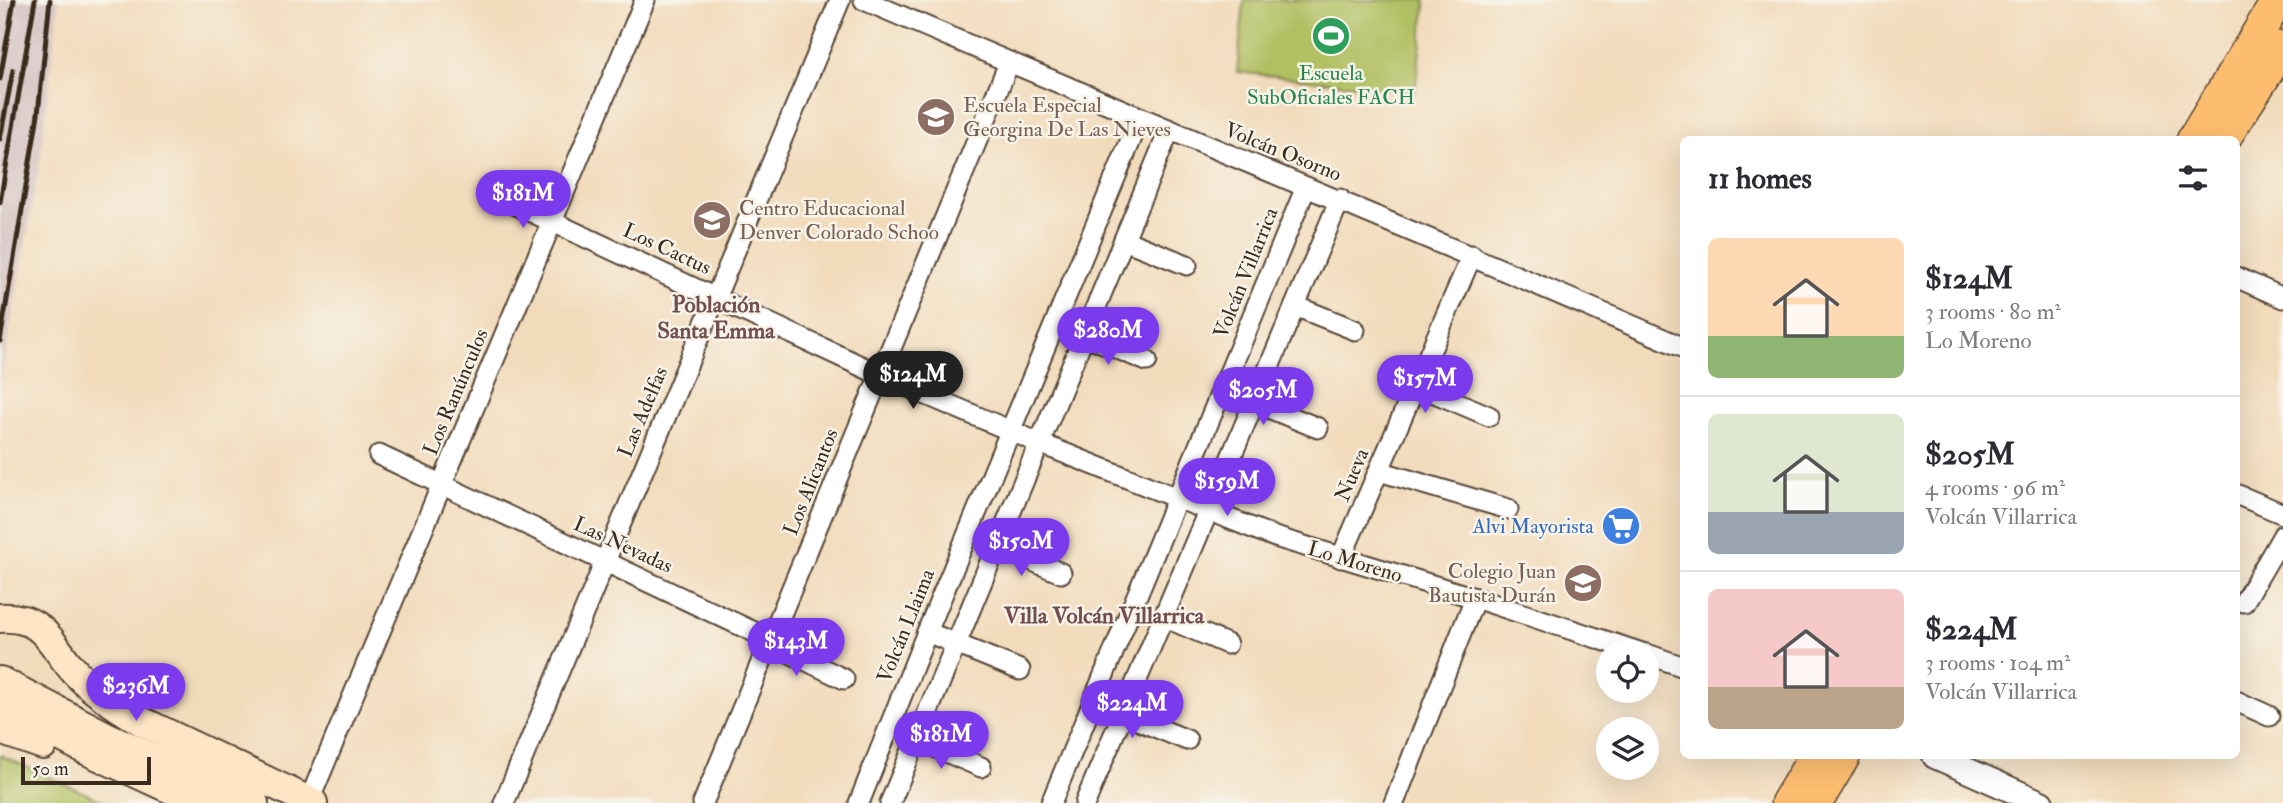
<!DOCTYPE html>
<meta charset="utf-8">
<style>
:root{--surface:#fff;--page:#f2f2f3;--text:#2b2b33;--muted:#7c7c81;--line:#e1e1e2;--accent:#7c3aed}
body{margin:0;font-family:"IM FELL Double Pica",serif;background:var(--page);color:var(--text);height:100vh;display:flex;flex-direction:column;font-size:26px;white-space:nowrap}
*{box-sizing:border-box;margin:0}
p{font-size:23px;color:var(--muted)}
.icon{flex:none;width:38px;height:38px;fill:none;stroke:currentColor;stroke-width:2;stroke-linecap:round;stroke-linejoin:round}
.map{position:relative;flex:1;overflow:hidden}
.panel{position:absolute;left:1680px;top:136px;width:560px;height:623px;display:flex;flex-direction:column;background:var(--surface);border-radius:10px;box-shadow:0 7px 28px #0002}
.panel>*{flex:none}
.tools{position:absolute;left:1596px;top:640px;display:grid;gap:14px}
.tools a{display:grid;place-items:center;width:63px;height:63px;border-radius:50%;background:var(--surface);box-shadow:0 7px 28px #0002;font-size:35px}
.scale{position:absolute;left:21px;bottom:18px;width:130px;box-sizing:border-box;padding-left:7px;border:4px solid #3b2a1e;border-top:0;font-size:19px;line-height:24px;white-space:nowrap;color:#3b2a1e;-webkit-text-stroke:5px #f7f3e8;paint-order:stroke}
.price{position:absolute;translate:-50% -60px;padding:0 16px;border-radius:24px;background:var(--accent);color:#fff;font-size:23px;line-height:46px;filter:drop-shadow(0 2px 4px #0008)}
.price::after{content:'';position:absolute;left:50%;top:42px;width:21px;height:16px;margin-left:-10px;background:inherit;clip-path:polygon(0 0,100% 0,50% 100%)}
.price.current{background:#222;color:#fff}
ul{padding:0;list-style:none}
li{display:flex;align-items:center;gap:21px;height:175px;padding:0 28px}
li+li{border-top:2px solid var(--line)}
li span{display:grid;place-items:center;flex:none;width:196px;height:140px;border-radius:10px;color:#555}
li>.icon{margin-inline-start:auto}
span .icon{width:84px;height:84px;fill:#fffc;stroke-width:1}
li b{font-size:30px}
h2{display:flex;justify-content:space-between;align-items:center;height:84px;padding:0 28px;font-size:30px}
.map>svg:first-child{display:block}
</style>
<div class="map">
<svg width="2283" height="803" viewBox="0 0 2283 803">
<rect width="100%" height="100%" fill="#f7f3e8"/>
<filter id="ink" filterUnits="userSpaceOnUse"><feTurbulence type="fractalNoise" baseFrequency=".0143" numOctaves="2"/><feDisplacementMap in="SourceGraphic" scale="14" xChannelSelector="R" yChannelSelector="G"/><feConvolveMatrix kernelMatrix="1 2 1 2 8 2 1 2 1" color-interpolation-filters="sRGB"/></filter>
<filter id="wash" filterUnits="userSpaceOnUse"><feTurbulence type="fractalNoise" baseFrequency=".00686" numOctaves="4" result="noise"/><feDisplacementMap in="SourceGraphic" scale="28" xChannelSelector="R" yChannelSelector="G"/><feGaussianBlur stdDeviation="1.57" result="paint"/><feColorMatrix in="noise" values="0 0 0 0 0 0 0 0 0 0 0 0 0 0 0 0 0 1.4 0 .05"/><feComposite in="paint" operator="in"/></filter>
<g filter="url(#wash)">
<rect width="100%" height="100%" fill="#f2dbbb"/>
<polygon fill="#d2bfc0" points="2,0 59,0 40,160 0,385 0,14"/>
<g fill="#b1c062" stroke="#767540" stroke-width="2">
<polygon points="1244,0 1426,0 1415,92 1237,72"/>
<polygon points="0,755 107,803 0,803"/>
</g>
</g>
<g filter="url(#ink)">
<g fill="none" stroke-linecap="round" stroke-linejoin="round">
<g stroke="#564536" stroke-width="23">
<g id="minor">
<path d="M864,0c273,118 548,229 820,348"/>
<polyline points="510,202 880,375 1039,443 1275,537 1475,598 1642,653"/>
<polyline points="1124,240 1187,265"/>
<polyline points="2236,277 2283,298"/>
<polyline points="1295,306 1355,330"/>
<polyline points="1084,335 1147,361"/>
<polyline points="1416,385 1489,416"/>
<polyline points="1222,389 1318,428"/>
<polyline points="379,455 771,640 782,649 844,679"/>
<polyline points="1379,471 1508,509"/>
<polyline points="2236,494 2283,514"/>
<polyline points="997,546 1061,573"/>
<polyline points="1341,558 1472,255"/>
<polyline points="2244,602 2283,535"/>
<polyline points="1164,617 1227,644"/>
<polyline points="927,632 1020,670"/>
<polyline points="1647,654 1684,667"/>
<polyline points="2236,701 2269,716"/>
<polyline points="1093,702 1187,740"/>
<polyline points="916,739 981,767"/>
<polyline points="309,801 645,0"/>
<polyline points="504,803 840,0"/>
<polyline points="703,803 1009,63"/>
<polyline points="859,803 927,632 1140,118"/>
<polyline points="890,803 1169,131"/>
<polyline points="1051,803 1306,187"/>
<polyline points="1085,803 1340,199"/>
<polyline points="1394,803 1475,598"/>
</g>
</g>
<g stroke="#564536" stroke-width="28">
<polyline id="tertiary" points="1935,756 2041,803"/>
</g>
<g stroke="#564536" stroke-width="32">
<g id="secondary">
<path d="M0,618c48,-3 51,31 79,58 18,18 40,32 62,45l172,82"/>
<polyline points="0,681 108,737 254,803"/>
<polyline points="0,705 88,751 201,803"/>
<polyline points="0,730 43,745"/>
</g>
</g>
<g stroke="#564536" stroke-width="35">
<g id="primary">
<polyline points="2193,140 2278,0"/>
<polyline points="2223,140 2283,47"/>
<polyline points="1787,803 1815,756"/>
<polyline points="1816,803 1844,756"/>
</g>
</g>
<use href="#minor" stroke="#fff" stroke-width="19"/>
<use href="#tertiary" stroke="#fff" stroke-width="24"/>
<use href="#secondary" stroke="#fee5c5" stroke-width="28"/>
<use href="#primary" stroke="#fcbd6f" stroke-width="32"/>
<g stroke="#3b2a1e" stroke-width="5">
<polyline points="0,79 14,0"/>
<polyline points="0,139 13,70"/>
<polyline points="0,202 35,0"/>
<polyline points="0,341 38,114 50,0"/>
</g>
</g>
</g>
<defs>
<g id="stadium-disc" transform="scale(2.0125)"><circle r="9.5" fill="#2e9e5b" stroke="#f7f3e8"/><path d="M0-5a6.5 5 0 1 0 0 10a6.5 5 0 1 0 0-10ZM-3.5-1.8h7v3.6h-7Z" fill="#fff"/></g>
<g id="school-disc" transform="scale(2.0125)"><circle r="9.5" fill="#8d6e63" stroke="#f7f3e8"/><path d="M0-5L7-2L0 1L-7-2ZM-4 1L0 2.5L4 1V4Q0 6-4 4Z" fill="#fff"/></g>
<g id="supermarket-disc" transform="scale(2.0125)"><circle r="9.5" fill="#3f7fe0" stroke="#f7f3e8"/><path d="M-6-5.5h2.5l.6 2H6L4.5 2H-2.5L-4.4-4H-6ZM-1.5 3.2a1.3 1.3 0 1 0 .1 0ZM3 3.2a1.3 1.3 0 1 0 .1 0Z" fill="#fff"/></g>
</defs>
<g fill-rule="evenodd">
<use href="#stadium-disc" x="1331" y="36"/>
<use href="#school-disc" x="936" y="117"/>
<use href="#school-disc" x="712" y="220"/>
<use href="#supermarket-disc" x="1621" y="526"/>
<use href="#school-disc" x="1583" y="583"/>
</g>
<g text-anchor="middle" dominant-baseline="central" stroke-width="5" stroke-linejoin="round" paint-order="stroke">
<g font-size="21" fill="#27864d" stroke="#f7f3e8">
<text x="1331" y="73">Escuela<tspan x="1331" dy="24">SubOficiales FACH</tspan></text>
</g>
<g font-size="21" fill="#785e54" stroke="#f7f3e8" text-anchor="start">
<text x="963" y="105">Escuela Especial<tspan x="963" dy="24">Georgina De Las Nieves</tspan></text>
<text x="739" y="208">Centro Educacional<tspan x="739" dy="24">Denver Colorado Schoo</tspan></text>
<text x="1556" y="571" text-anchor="end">Colegio Juan<tspan x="1556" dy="24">Bautista Durán</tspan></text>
</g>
<g font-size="21" fill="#3b2a1e" stroke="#f7f3e8">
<text transform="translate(1283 152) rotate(22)">Volcán Osorno</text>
<text transform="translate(667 249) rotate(25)">Los Cactus</text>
<text transform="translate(1246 273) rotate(-68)">Volcán Villarrica</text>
<text transform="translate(456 392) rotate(-67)">Los Ranúnculos</text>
<text transform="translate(643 412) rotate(-67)">Las Adelfas</text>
<text transform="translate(1352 475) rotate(-67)">Nueva</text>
<text transform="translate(811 482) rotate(-68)">Los Alicantos</text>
<text transform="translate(623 545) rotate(25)">Las Nevadas</text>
<text transform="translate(1355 562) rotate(17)">Lo Moreno</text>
<text transform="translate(906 626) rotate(-68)">Volcán Llaima</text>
</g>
<g font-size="21" fill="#366cbe" stroke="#f7f3e8" text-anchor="end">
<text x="1594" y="526">Alvi Mayorista</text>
</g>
<g font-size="23" font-weight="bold" fill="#714f50" stroke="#f7f3e8">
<text x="716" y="304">Población<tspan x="716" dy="26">Santa Emma</tspan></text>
<text x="1104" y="615">Villa Volcán Villarrica</text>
</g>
</g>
</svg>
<div class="tools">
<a><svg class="icon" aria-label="locate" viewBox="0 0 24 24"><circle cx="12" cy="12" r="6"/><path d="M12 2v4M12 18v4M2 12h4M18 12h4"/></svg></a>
<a><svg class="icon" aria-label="layers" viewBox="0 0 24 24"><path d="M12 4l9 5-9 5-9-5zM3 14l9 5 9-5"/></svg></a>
</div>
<div class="scale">50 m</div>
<b class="price" style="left:523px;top:230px">$181M</b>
<b class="price" style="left:1108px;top:367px">$280M</b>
<b class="price current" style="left:913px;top:411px">$124M</b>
<b class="price" style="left:1425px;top:415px">$157M</b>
<b class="price" style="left:1263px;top:427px">$205M</b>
<b class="price" style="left:1227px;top:518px">$159M</b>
<b class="price" style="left:1021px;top:578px">$150M</b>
<b class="price" style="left:796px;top:678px">$143M</b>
<b class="price" style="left:136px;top:723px">$236M</b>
<b class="price" style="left:1132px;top:740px">$224M</b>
<b class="price" style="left:941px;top:771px">$181M</b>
<section class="panel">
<h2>11 homes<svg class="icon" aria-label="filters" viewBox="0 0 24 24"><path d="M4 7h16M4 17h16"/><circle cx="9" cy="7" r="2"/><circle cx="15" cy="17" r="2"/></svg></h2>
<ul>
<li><span style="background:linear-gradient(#ffd9b3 70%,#8fb573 0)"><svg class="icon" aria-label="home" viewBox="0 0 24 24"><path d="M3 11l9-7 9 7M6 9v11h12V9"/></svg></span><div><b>$124M</b><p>3 rooms · 80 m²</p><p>Lo Moreno</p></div></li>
<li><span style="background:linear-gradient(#dfe7d0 70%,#9aa5b1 0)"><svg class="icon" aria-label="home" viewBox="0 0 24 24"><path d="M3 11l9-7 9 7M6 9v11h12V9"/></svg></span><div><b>$205M</b><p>4 rooms · 96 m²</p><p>Volcán Villarrica</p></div></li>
<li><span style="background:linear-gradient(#f6c9c9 70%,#b9a48a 0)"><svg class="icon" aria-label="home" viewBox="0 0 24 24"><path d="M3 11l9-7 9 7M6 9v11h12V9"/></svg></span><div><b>$224M</b><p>3 rooms · 104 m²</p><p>Volcán Villarrica</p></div></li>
</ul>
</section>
</div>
